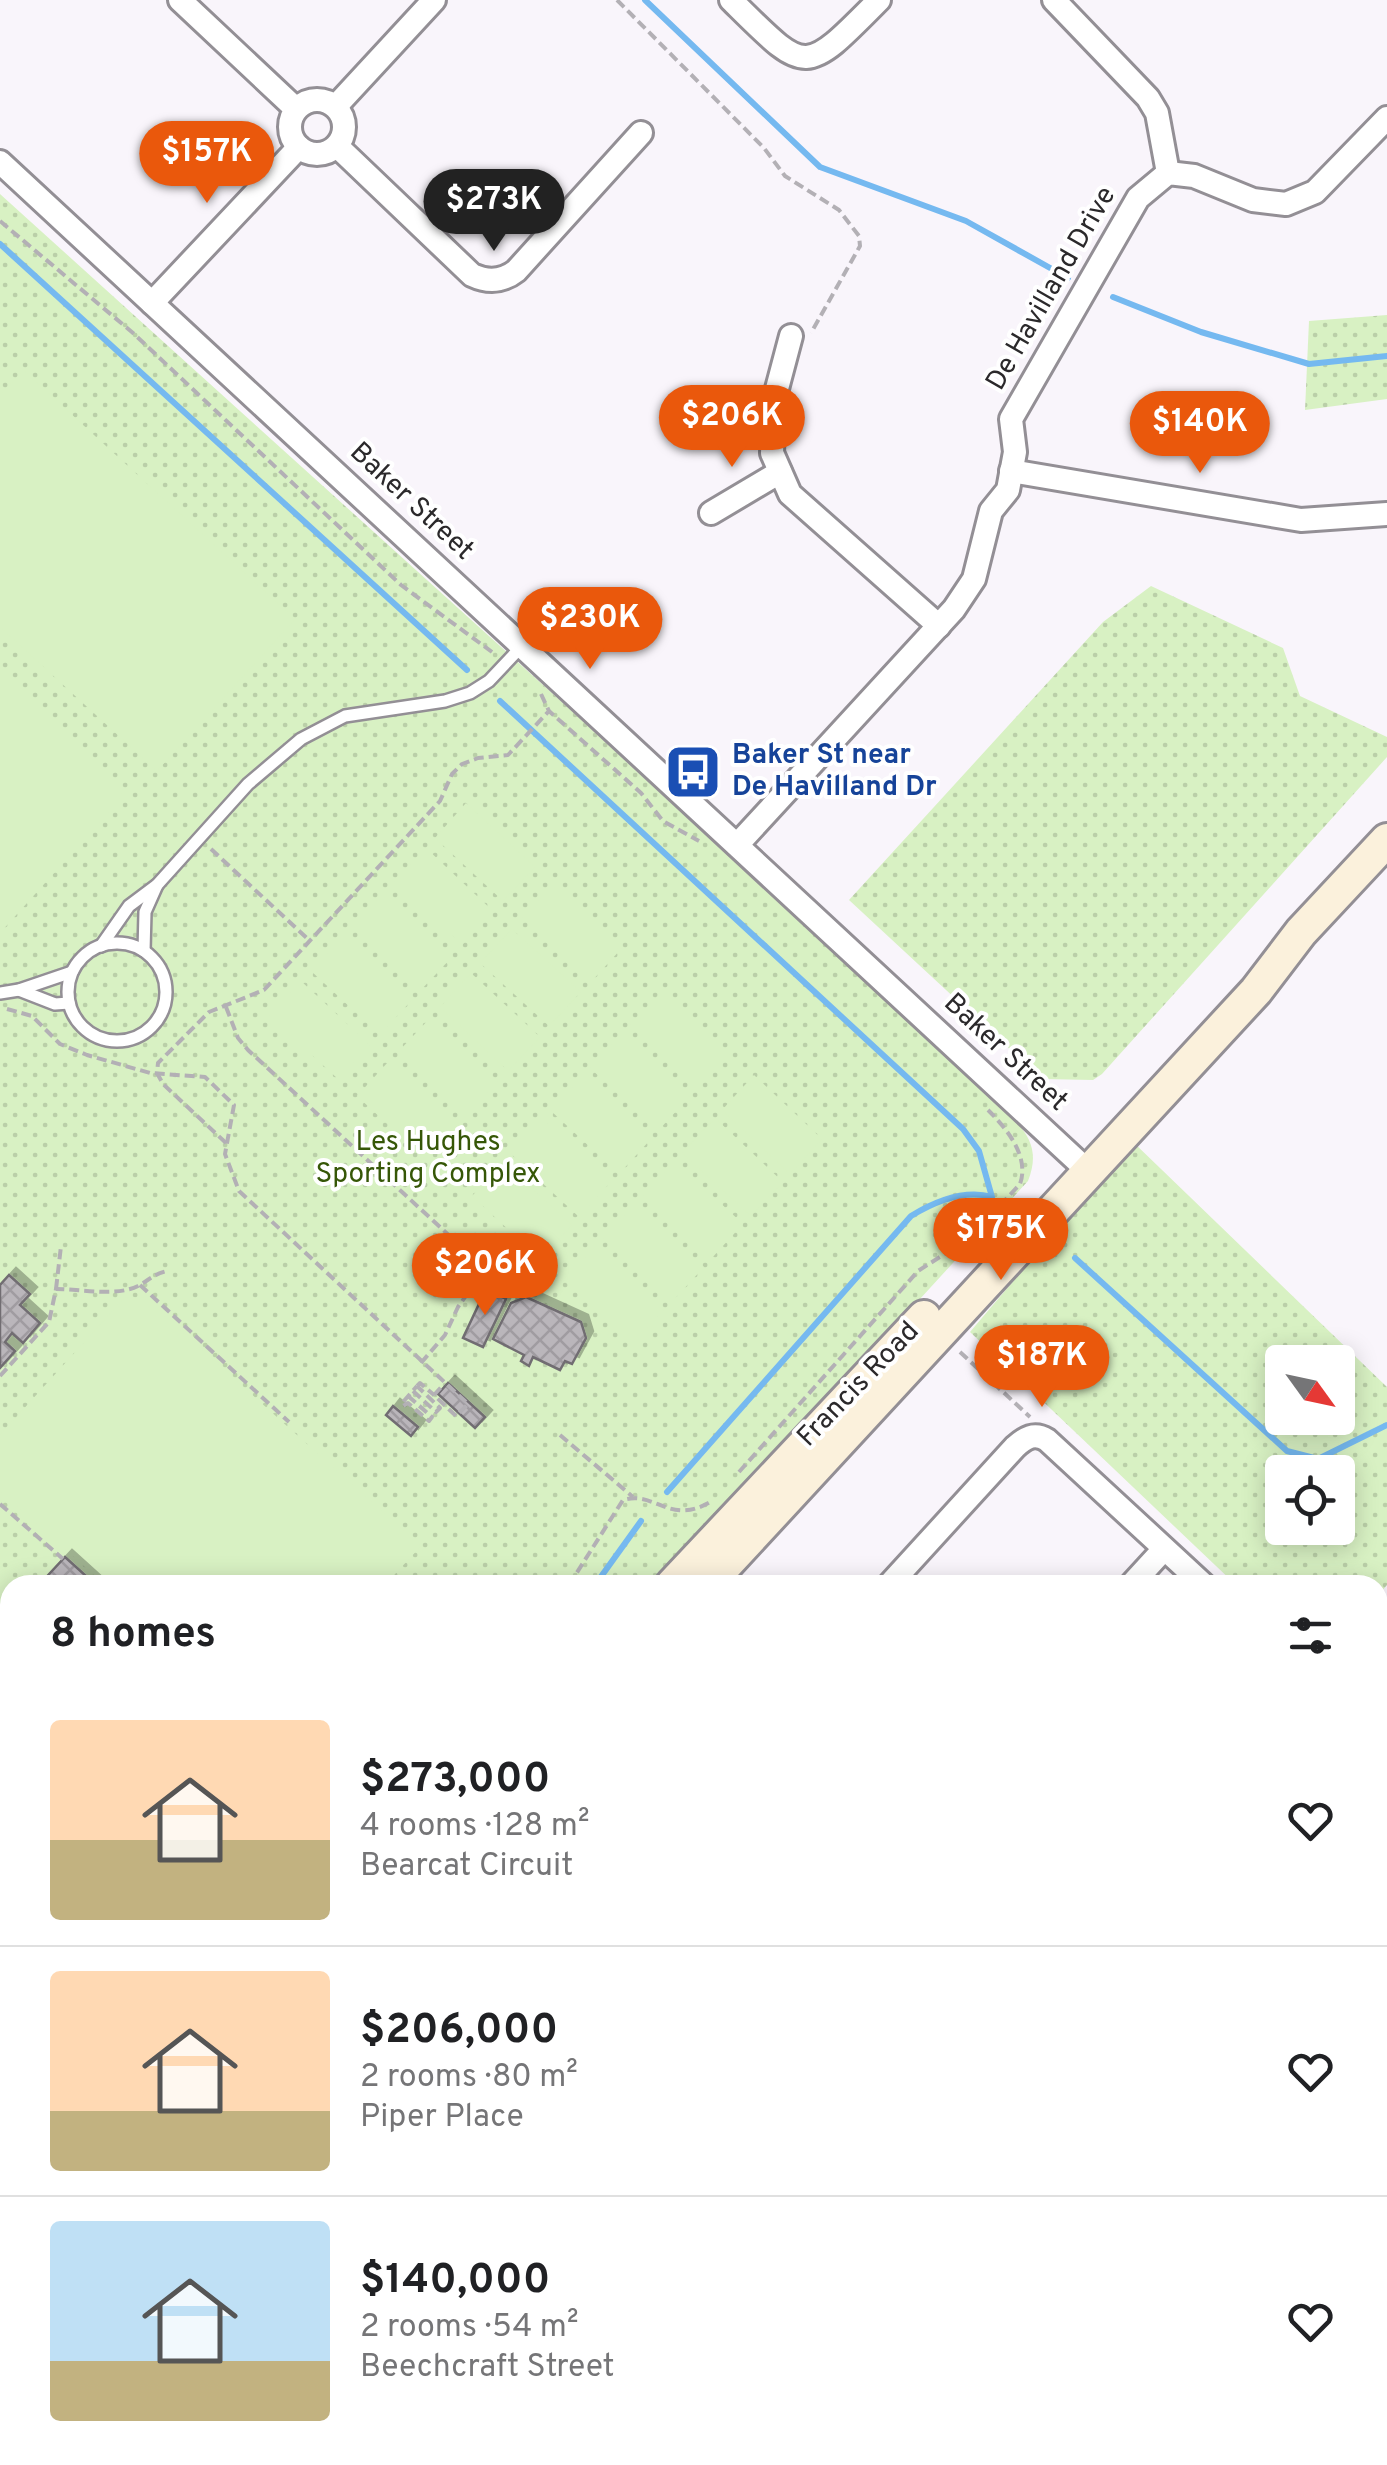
<!DOCTYPE html>
<meta charset="utf-8">
<style>
:root{--surface:#fff;--page:#f2f2f2;--text:#202124;--muted:#757577;--line:#e0e0e0;--accent:#ea580c}
body{margin:0;font-family:Overpass,sans-serif;background:var(--page);color:var(--text);height:100vh;display:flex;flex-direction:column;font-size:38px;white-space:nowrap}
*{box-sizing:border-box;margin:0}
p{font-size:32px;color:var(--muted)}
.icon{flex:none;width:55px;height:55px;fill:none;stroke:currentColor;stroke-width:2;stroke-linecap:round;stroke-linejoin:round}
.map{position:relative;flex:1;overflow:hidden}
.panel{position:absolute;left:0px;top:1575px;width:1388px;height:890px;display:flex;flex-direction:column;background:var(--surface);border-radius:30px 30px 0 0;box-shadow:0 5px 25px #0003}
.panel>*{flex:none}
.needle{width:65px;rotate:123deg}
.buttons{position:absolute;left:1265px;top:1345px;display:grid;gap:20px}
.buttons a{display:grid;place-items:center;width:90px;height:90px;border-radius:10px;background:var(--surface);box-shadow:0 5px 25px #0003;font-size:50px}
.price{position:absolute;translate:-50% -85px;padding:0 22px;border-radius:35px;background:var(--accent);color:#fff;font-size:32px;line-height:65px;filter:drop-shadow(0 2px 5px #0008)}
.price::after{content:'';position:absolute;left:50%;top:60px;width:30px;height:22px;margin-left:-15px;background:inherit;clip-path:polygon(0 0,100% 0,50% 100%)}
.price.current{background:#222;color:#fff}
ul{padding:0;list-style:none}
li{display:flex;align-items:center;gap:30px;height:250px;padding:0 50px}
li+li{border-top:2px solid var(--line)}
li span{display:grid;place-items:center;flex:none;width:280px;height:200px;border-radius:10px;color:#555}
li>.icon{margin-inline-start:auto}
span .icon{width:120px;height:120px;fill:#fffc;stroke-width:1}
li b{font-size:42px}
h2{display:flex;justify-content:space-between;align-items:center;height:120px;padding:0 50px;font-size:42px}
.map>svg:first-child{display:block}
</style>
<div class="map">
<svg width="1387" height="2465" viewBox="0 0 1387 2465">
<defs>
<pattern id="green-dots" width="8" height="8" patternUnits="userSpaceOnUse" patternTransform="scale(2.5)"><rect width="8" height="8" fill="#d8f1c3"/><path d="M2 2h.1M6 6h.1" fill="none" stroke="#bacfa8" stroke-width="1.8" stroke-linecap="round"/></pattern>
<pattern id="building-cross-hatch" width="8" height="8" patternUnits="userSpaceOnUse" patternTransform="scale(2.5)"><rect width="8" height="8" fill="#bab6bb"/><path d="M0 0l8 8M0 8l8-8" fill="none" stroke="#a09ca1"/></pattern>
<filter id="shadow"><feDropShadow dx="7" dy="-7" stdDeviation="0" flood-color="#0004"/></filter>
</defs>
<rect width="100%" height="100%" fill="#f9f5fb"/>
<g fill="url(#green-dots)" fill-rule="evenodd">
<path d="M0,194l563,509 454,420c17,18 20,35 11,58l-370,404h-648v568l-10,-9z"/>
<polygon points="1387,315 1387,399 1305,410 1309,321"/>
<polygon points="1151,586 1283,648 1300,696 1387,737 1387,757 1102,1074 1093,1080 1042,1079 849,900 1103,622"/>
<path d="M1132,1141l255,246v198l-9,10v-10h-142l-266,-253zM1282,1362h56v56h-56zM1282,1472h56v56h-56z"/>
</g>
<g fill="#d8f1c3">
<polygon points="23,370 295,619 157,771 0,627 0,396"/>
<polygon points="0,674 117,782 122,792 118,802 0,933"/>
<polygon points="466,803 535,867 503,901 435,838"/>
<polygon points="426,848 494,912 462,945 394,882"/>
<polygon points="554,884 622,948 591,982 522,918"/>
<polygon points="384,892 453,956 421,990 353,927"/>
<polygon points="512,929 581,992 549,1026 480,963"/>
<polygon points="343,937 411,1001 380,1035 311,971"/>
<polygon points="471,973 540,1037 508,1071 440,1007"/>
<polygon points="301,981 370,1045 338,1079 269,1016"/>
<polygon points="662,991 730,1054 698,1088 630,1025"/>
<polygon points="430,1018 498,1081 467,1115 398,1052"/>
<polygon points="622,1033 690,1096 658,1131 590,1068"/>
<polygon points="388,1062 457,1125 425,1159 357,1096"/>
<polygon points="754,1075 822,1139 790,1174 722,1110"/>
<polygon points="583,1076 651,1139 619,1174 551,1111"/>
<polygon points="715,1118 783,1182 751,1216 682,1153"/>
<polygon points="543,1119 611,1182 579,1217 511,1154"/>
<polygon points="675,1161 743,1224 711,1259 643,1196"/>
<polygon points="503,1162 572,1225 540,1259 472,1196"/>
<polygon points="635,1204 704,1267 672,1302 603,1239"/>
<polygon points="596,1246 664,1310 632,1344 564,1281"/>
<polygon points="125,1297 144,1298 421,1546 385,1585 105,1585 0,1491 0,1435"/>
<polygon points="0,1571 16,1585 10,1585 10,1876 0,1867"/>
</g>
<g fill="none" stroke-linecap="round" stroke-linejoin="round">
<g stroke="#75b9f0" stroke-width="6">
<polyline points="645,0 820,167 966,221 1068,278"/>
<polyline points="0,244 467,670"/>
<polyline points="1113,297 1201,332 1309,364 1387,356"/>
<path d="M500,701l463,428 16,22 13,46c-28,-8 -58,5 -81,19l-244,276"/>
<polyline points="1075,1258 1287,1451 1318,1459 1387,1425"/>
<polyline points="595,1585 641,1521"/>
<polyline points="0,1973 10,1982"/>
</g>
</g>
<g fill="url(#building-cross-hatch)" stroke="#716d72" stroke-width="2.5" filter="url(#shadow)">
<polygon points="9,1275 30,1294 20,1305 40,1323 23,1343 12,1333 5,1342 15,1351 0,1368 0,1285"/>
<polygon points="486,1289 506,1299 483,1347 463,1338"/>
<polygon points="526,1297 581,1322 586,1338 572,1364 565,1361 560,1370 533,1357 529,1366 521,1361 524,1355 493,1339 511,1303"/>
<polygon points="448,1383 485,1417 475,1428 438,1394"/>
<polygon points="393,1406 418,1427 411,1436 386,1415"/>
<polygon points="65,1557 96,1585 39,1585"/>
<polygon points="0,2227 10,2236 10,2245 4,2251 10,2257 10,2271 2,2280"/>
</g>
<g fill="none" stroke-linecap="round" stroke-linejoin="round">
<g stroke="#938f95" stroke-width="16">
<g id="lane">
<circle cx="117" cy="992" r="49"/>
<polyline points="101,946 129,906 157,885 248,784 301,739 345,716 445,701 470,693 489,681 522,646"/>
<polyline points="144,951 145,912 157,885"/>
<polyline points="19,990 55,1004 69,1003"/>
<polyline points="0,993 19,990 72,972"/>
</g>
</g>
<g stroke="#938f95" stroke-width="28">
<g id="street">
<polyline points="180,0 296,109"/>
<path d="M731,0c76,75 72,77 148,0"/>
<polyline points="1054,0 1148,98 1157,113 1168,173"/>
<circle cx="317" cy="127" r="27"/>
<polyline points="336,106 434,0"/>
<path d="M337,146l135,129c15,7 30,7 44,-4l125,-138"/>
<polyline points="0,162 1089,1172"/>
<polyline points="152,303 299,147"/>
<polyline points="791,336 774,400 772,453 790,494 939,626"/>
<polyline points="1011,471 1301,520 1387,514"/>
<polyline points="711,513 780,472"/>
<polyline points="737,845 954,609 974,579 991,511 1008,490 1015,452 1011,419 1138,198 1168,173 1194,176 1253,200 1286,204 1315,192 1387,118"/>
<path d="M889,1585l126,-138c10,-9 19,-15 32,-7l157,145"/>
<polyline points="1131,1585 1164,1549"/>
<polyline points="1378,1741 1387,1750"/>
<polyline points="0,2176 10,2185"/>
</g>
</g>
<g stroke="#938f95" stroke-width="38">
<g id="secondary">
<polyline points="672,1585 924,1317"/>
<polyline points="707,1585 1256,991 1301,932 1387,840"/>
<polyline points="1378,2198 1387,2194"/>
<polyline points="0,2343 10,2332"/>
<polyline points="1316,2455 1317,2465"/>
</g>
</g>
<g stroke="#b3b0b5" stroke-width="4" stroke-dasharray="10 5" stroke-linecap="butt">
<polyline points="617,0 764,148 785,176 839,210 859,236 860,246 811,333"/>
<polyline points="0,221 133,333 401,585 492,652"/>
<polyline points="541,694 549,711 641,793 663,821 699,841"/>
<polyline points="211,849 310,941"/>
<polyline points="226,1007 238,1038 248,1050 491,1274"/>
<polyline points="7,1009 32,1016 60,1044 87,1055 150,1073 205,1077 234,1105 225,1154 239,1191 468,1404 456,1416 434,1395 444,1384"/>
<polyline points="226,1143 163,1084 157,1073 158,1063 209,1012 264,990 440,801 452,774 462,764 478,758 508,755 548,712"/>
<polyline points="140,1285 289,1422"/>
<polyline points="56,1289 61,1246"/>
<polyline points="960,1352 1030,1417"/>
<polyline points="421,1363 445,1335 458,1307 485,1269"/>
<path d="M0,1376l49,-54 7,-33c24,0 60,8 82,-3 11,-6 16,-12 29,-15"/>
<polyline points="417,1386 420,1383 434,1395"/>
<polyline points="413,1391 436,1412 440,1408 417,1386"/>
<polyline points="408,1396 432,1417 429,1421 408,1403 403,1406 403,1402 417,1386"/>
<polyline points="560,1435 633,1497"/>
<path d="M739,1472l179,-201 53,-34 49,-53c10,-28 -14,-56 -32,-74"/>
<polyline points="0,1504 63,1559"/>
<path d="M569,1585l54,-85c33,-10 46,27 89,1"/>
<polyline points="0,2053 10,2063"/>
</g>
<use href="#lane" stroke="#fff" stroke-width="11"/>
<use href="#street" stroke="#fff" stroke-width="22"/>
<use href="#secondary" stroke="#fbf1dc" stroke-width="32"/>
</g>
<defs>
<g id="bus-square" transform="scale(2.875)"><rect x="-9" y="-9" width="18" height="18" rx="4" fill="#1a4fb4" stroke="#fff"/><path d="M-5-6H5V4H4V6H2V4H-2V6H-4V4H-5ZM-3.5-4V0h7V-4ZM-3.5 1.2v1.5H-2V1.2ZM2 1.2v1.5H3.5V1.2Z" fill="#fff"/></g>
</defs>
<g fill-rule="evenodd">
<use href="#bus-square" x="693" y="772"/>
</g>
<g text-anchor="middle" dominant-baseline="central" stroke-width="8" stroke-linejoin="round" paint-order="stroke">
<g font-size="28" fill="#2b292b" stroke="#fff">
<text transform="translate(1052 289) rotate(-60)">De Havilland Drive</text>
<text transform="translate(411 502) rotate(43)">Baker Street</text>
<text transform="translate(1005 1053) rotate(43)">Baker Street</text>
<text transform="translate(859 1385) rotate(-46)">Francis Road</text>
</g>
<g font-size="28" font-weight="bold" fill="#164399" stroke="#fff" text-anchor="start">
<text x="732" y="756">Baker St near<tspan x="732" dy="32">De Havilland Dr</tspan></text>
</g>
<g font-size="28" fill="#365707" stroke="#fff">
<text x="428" y="1143">Les Hughes<tspan x="428" dy="32">Sporting Complex</tspan></text>
</g>
</g>
</svg>
<div class="buttons">
<a><svg class="needle" viewBox="-14 -14 28 28"><path d="M0-13l5 13h-10z" fill="#e53935"/><path d="M0 13l5-13h-10z" fill="#757577"/></svg></a>
<a><svg class="icon" aria-label="locate" viewBox="0 0 24 24"><circle cx="12" cy="12" r="6"/><path d="M12 2v4M12 18v4M2 12h4M18 12h4"/></svg></a>
</div>
<b class="price" style="left:207px;top:206px">$157K</b>
<b class="price current" style="left:494px;top:254px">$273K</b>
<b class="price" style="left:732px;top:470px">$206K</b>
<b class="price" style="left:1200px;top:476px">$140K</b>
<b class="price" style="left:590px;top:672px">$230K</b>
<b class="price" style="left:1001px;top:1283px">$175K</b>
<b class="price" style="left:485px;top:1318px">$206K</b>
<b class="price" style="left:1042px;top:1410px">$187K</b>
<section class="panel">
<h2>8 homes<svg class="icon" aria-label="filters" viewBox="0 0 24 24"><path d="M4 7h16M4 17h16"/><circle cx="9" cy="7" r="2"/><circle cx="15" cy="17" r="2"/></svg></h2>
<ul>
<li><span style="background:linear-gradient(#ffd9b3 60%,#c2b280 0)"><svg class="icon" aria-label="home" viewBox="0 0 24 24"><path d="M3 11l9-7 9 7M6 9v11h12V9"/></svg></span><div><b>$273,000</b><p>4 rooms · 128 m²</p><p>Bearcat Circuit</p></div><svg class="icon" aria-label="heart" viewBox="0 0 24 24"><path d="M12 20l-8-8c-3-5 5-10 8-4 3-6 11-1 8 4z"/></svg></li>
<li><span style="background:linear-gradient(#ffd9b3 70%,#c2b280 0)"><svg class="icon" aria-label="home" viewBox="0 0 24 24"><path d="M3 11l9-7 9 7M6 9v11h12V9"/></svg></span><div><b>$206,000</b><p>2 rooms · 80 m²</p><p>Piper Place</p></div><svg class="icon" aria-label="heart" viewBox="0 0 24 24"><path d="M12 20l-8-8c-3-5 5-10 8-4 3-6 11-1 8 4z"/></svg></li>
<li><span style="background:linear-gradient(#bfe0f5 70%,#c2b280 0)"><svg class="icon" aria-label="home" viewBox="0 0 24 24"><path d="M3 11l9-7 9 7M6 9v11h12V9"/></svg></span><div><b>$140,000</b><p>2 rooms · 54 m²</p><p>Beechcraft Street</p></div><svg class="icon" aria-label="heart" viewBox="0 0 24 24"><path d="M12 20l-8-8c-3-5 5-10 8-4 3-6 11-1 8 4z"/></svg></li>
</ul>
</section>
</div>
